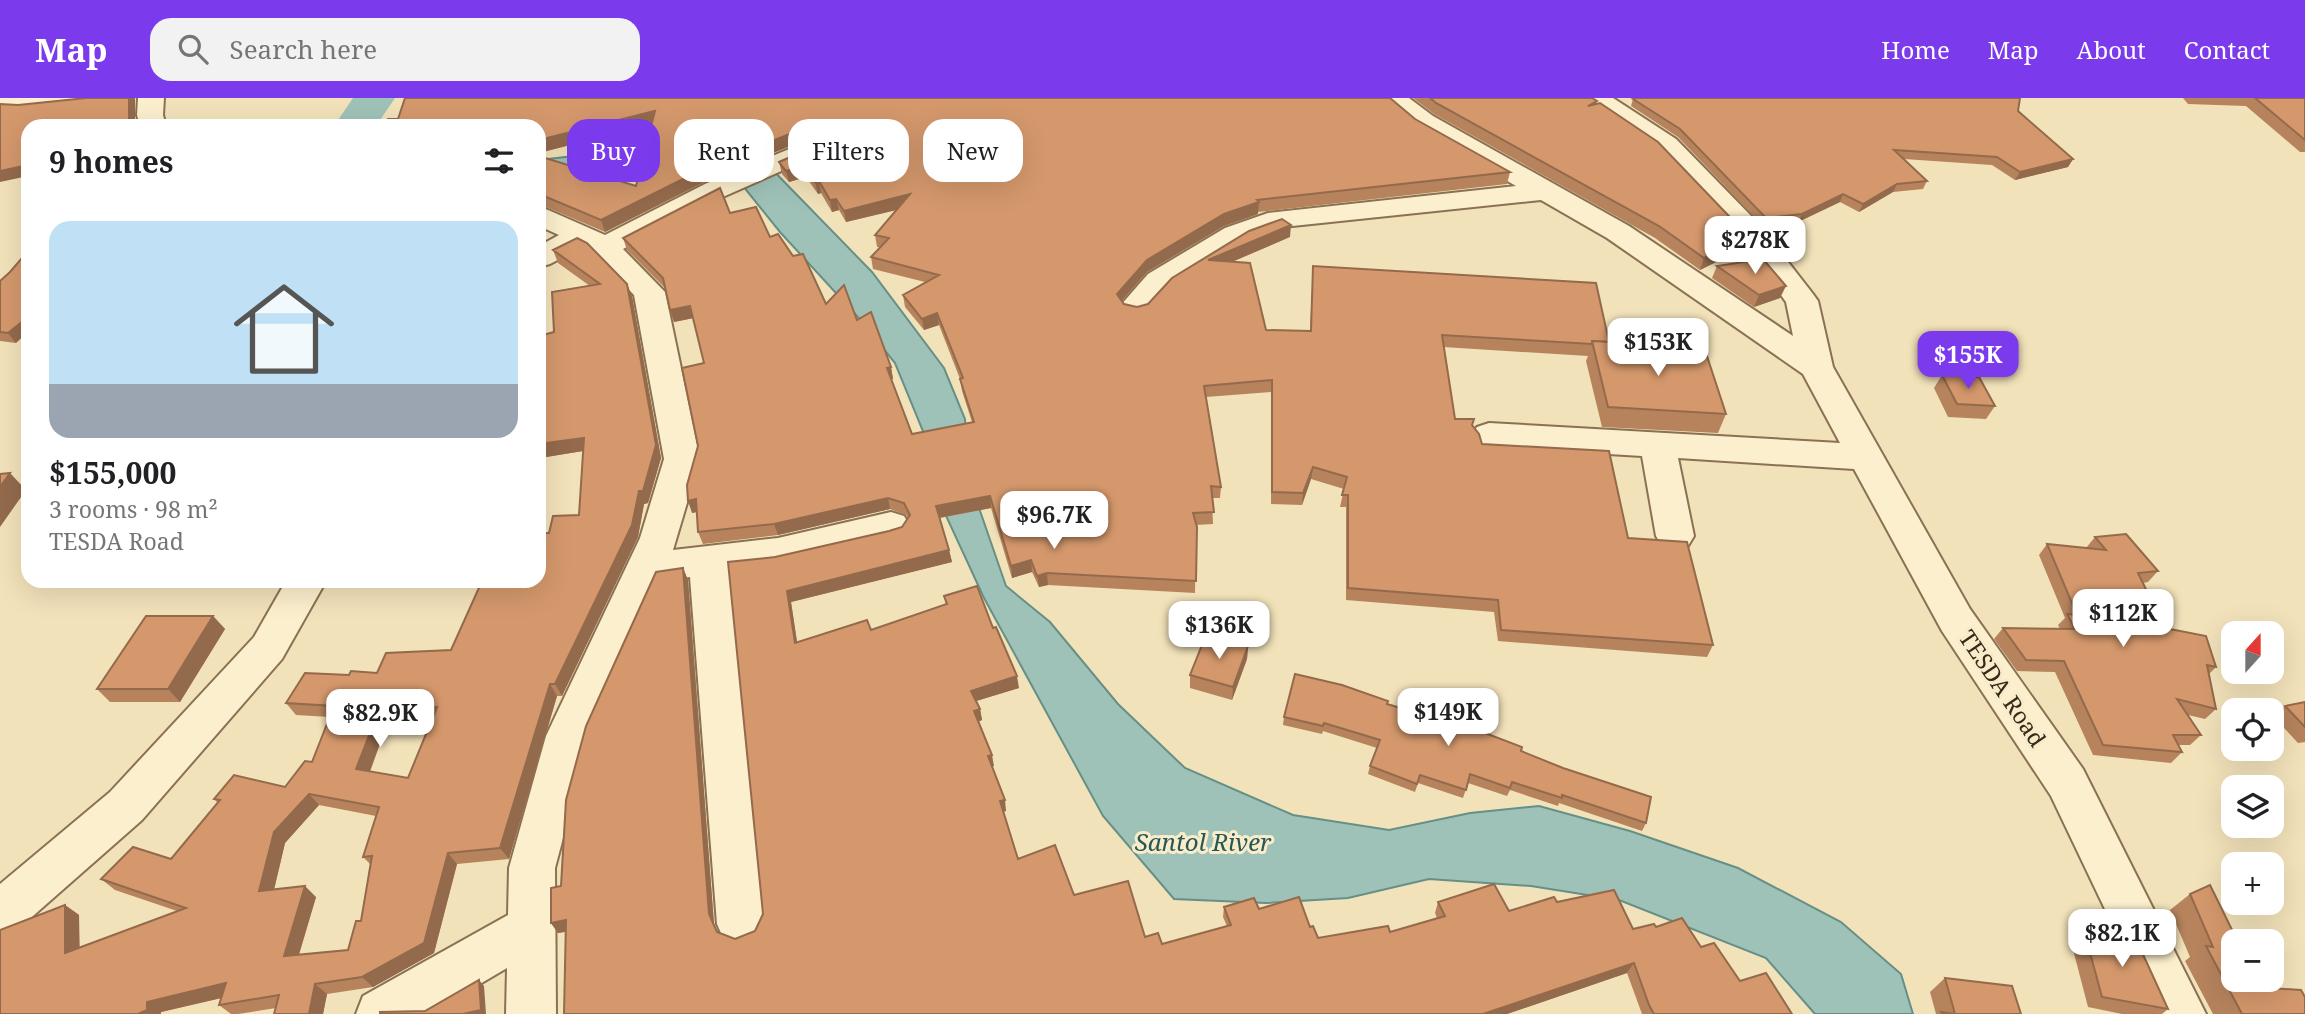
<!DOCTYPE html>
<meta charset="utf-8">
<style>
:root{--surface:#fff;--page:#f2f2f2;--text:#202124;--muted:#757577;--line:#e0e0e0;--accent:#7c3aed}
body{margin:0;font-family:"Noto Serif",serif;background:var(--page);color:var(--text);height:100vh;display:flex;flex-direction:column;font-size:26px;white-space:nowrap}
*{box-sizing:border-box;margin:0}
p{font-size:23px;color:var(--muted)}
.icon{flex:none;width:38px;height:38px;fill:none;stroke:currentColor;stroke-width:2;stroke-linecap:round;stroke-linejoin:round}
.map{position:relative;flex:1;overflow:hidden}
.sheet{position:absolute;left:21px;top:21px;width:525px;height:469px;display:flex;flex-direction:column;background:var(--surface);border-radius:21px;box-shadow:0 7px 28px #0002}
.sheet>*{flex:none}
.guide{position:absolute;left:567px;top:21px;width:665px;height:63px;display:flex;gap:14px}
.needle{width:46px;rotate:21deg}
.controls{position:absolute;left:2221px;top:523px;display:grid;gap:14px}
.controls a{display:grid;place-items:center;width:63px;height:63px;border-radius:14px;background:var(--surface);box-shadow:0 7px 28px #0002;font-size:35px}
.price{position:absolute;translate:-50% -60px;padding:0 16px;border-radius:14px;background:#fff;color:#222;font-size:23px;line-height:46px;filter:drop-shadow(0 2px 4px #0008)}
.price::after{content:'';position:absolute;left:50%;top:42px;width:21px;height:16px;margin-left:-10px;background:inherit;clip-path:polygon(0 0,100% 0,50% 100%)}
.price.current{background:var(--accent);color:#fff}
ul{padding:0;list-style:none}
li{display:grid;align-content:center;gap:14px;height:371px;padding:0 28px}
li+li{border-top:2px solid var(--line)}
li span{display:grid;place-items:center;height:217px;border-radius:21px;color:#555}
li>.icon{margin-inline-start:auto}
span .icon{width:126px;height:126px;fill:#fffc;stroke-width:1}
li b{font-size:30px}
h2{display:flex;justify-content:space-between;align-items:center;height:84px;padding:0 28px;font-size:30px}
.tag{padding:0 24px;border-radius:21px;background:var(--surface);box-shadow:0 7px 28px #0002;font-size:24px;line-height:63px}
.tag.current{background:var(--accent);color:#fff}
header{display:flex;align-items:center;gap:42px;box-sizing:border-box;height:98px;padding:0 35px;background:var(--accent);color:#fff}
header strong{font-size:33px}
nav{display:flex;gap:38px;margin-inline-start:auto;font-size:24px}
.search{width:490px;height:63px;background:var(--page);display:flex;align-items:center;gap:18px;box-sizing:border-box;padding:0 24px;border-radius:21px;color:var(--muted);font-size:26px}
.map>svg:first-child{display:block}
</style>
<header>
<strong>Map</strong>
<div class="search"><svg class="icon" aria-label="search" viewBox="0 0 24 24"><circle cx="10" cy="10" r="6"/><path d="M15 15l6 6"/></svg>Search here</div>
<nav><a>Home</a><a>Map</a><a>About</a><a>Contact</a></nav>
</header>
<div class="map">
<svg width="2305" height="916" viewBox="0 0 2305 916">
<rect width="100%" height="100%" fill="#f2e2ba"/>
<polygon fill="#9fc2b8" stroke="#668f86" stroke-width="2" points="644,21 753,55 764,63 872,174 944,270 965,321 969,381 1006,488 1050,524 1118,606 1185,670 1293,717 1389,732 1470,715 1539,708 1630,733 1738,770 1841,824 1901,876 1913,916 1815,916 1766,860 1619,802 1531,788 1429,781 1348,800 1266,805 1174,801 1103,718 984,500 942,409 925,338 895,265 857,218 780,134 731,73 689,45 657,39 606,57 546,74 539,62 574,58"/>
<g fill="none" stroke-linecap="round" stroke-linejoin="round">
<polygon fill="#9fc2b8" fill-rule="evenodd" points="353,0 395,0 376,28 334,28"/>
<g stroke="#8a7153" stroke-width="4">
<g id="minor">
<path d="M0,0h99l-4,6c-31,7 -63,7 -95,7z"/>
<polygon points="138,0 164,0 163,17 166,28 140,28 137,17"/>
<polygon points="1379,0 1409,0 1433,18 1629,128 1793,238 1786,204 1737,136 1656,53 1586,6 1582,0 1613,0 1676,41 1757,124 1813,196 1818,203 1833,269 1970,511 2083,671 2206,916 2155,916 2051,698 1942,533 1854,371 1678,360 1694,438 1688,448 1675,452 1662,448 1656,438 1642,358 1489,349 1477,345 1471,337 1477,329 1489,325 1840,345 1803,276 1607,140 1541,102 1283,129 1247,142 1170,190 1147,215 1136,218 1125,215 1120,208 1148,176 1225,130 1268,115 1516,88 1415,30"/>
<polygon points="794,49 804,51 808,57 804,63 725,98 623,151 665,194 700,361 673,452 778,440 891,414 904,418 910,428 904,438 891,442 778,468 729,474 765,826 758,842 741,849 724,842 717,826 690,479 659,483 590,638 555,770 556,916 506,916 507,870 429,916 356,916 363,898 508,817 509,770 546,638 640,440 664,361 634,197 593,155 582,149 550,166 539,169 539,148 559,137 539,128 539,108 605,137 705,86"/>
<polygon points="286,483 326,483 282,561 142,722 17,832 0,838 0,786 110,694 254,539"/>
</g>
</g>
<use href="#minor" fill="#fcefcd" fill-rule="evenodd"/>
</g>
<g fill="#b6835d" fill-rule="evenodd">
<polygon points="1413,0 1592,0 1597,3 1596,6 1749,139 1744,150 1700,172 1655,140 1434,16"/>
<polygon points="2183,0 2305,0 2305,54 2300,54 2246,8 2188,6"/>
<polygon points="1633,1 2018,13 2073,61 2068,69 2015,82 1992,67 1904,61 1927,83 1923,91 1893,94 1859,114 1840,104 1798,124 1763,128 1678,39 1631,8"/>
<polygon points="388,21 1415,21 1510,74 1507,86 1258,114 1258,116 1224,128 1147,174 1122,203 1124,206 1137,209 1148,206 1172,180 1290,139 1232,164 1266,232 1310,233 1313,168 1609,244 1726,316 1718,335 1602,329 1586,263 1588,258 1443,249 1455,321 1472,327 1482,346 1628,440 1713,547 1707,559 1498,543 1494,514 1346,502 1346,409 1340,409 1344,391 1311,381 1302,407 1271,406 1271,294 1206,299 1221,389 1220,400 1212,400 1213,426 1196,427 1195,495 1048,487 1039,489 1032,474 1012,480 991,410 940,420 949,452 952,464 791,504 797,544 871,532 946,507 944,498 993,530 1019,590 976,603 980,611 982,622 978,624 994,668 992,668 1006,713 1003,714 1018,761 1074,797 1145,839 1162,846 1227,828 1223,819 1224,809 1259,811 1310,829 1318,840 1390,834 1437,820 1435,815 1438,804 1509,813 1557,804 1633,831 1656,829 1701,849 1740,883 1792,916 1642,916 1627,875 1507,916 564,916 566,834 558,835 551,825 561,788 683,470 688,482 714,826 718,835 735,841 755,833 763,816 775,459 889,433 902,429 908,420 906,417 890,411 778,437 703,446 698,434 697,414 692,415 704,265 693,220 674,224 670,212 665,190 627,152 623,140 730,115 770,139 826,206 857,222 891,269 893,281 891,281 912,336 972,324 962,293 960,281 939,227 924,232 905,209 903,197 925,184 873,171 871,159 880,149 877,149 875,137 897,112 846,124 839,112 832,114 821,95 818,96 806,79 789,84 782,76 779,64 802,54 806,49 795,46 714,79 605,134 539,106 539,58 636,88 652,26 539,55 539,28"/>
<path d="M553,152l79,46 29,162 -13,45 -4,1 -6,33 -76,159h-5l-48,163 -52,5 -23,89 -61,34 -46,7 -4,20h-49l2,-6 -38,6h-7l-12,-9 3,-7 -61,14 -161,2 65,-109 14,10v32l98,-36 -62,-21 -14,-11 70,-20 47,-56 -4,-4 71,-12 27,-25 18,-45 -34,-2 -10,-12 63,-28 28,-2 74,-23 88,-69 10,-48 30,-18 4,-64 -43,7 -1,-3v-119l15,-4 36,-46 -32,-23zM432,623l-24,57 -38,-6 16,-45zM319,707l57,11 -13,41 8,8 -10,56 -13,29 -49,5 17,-58 -42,-7 11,-47z"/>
<polygon points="1717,168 1780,200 1754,209 1712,180"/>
<polygon points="10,174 16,245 0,243 0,183"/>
<polygon points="1942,277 1995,308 1986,321 1948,319 1934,290"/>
<polygon points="2095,439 2158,473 2148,484 2143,485 2165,530 2216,569 2209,576 2216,611 2205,621 2188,617 2201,637 2190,647 2178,647 2182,654 2171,665 2093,657 2055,574 2017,573 1994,541 2003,530 2060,531 2058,527 2065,520 2039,457 2047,446 2086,450"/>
<polygon points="213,518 225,531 180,604 110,604 97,591"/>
<polygon points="1248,548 1247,561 1232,602 1190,590 1190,577"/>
<polygon points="2305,604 2305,644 2298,645 2273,618 2285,608"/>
<polygon points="1387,606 1521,653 1646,725 1642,733 1559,705 1558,708 1510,692 1507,698 1468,685 1463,700 1418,685 1415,694 1368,676 1370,668 1377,650 1323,633 1322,636 1283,627 1284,619"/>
<polygon points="2190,796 2233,844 2269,890 2305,916 2213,916 2185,863 2190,859 2170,812"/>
<polygon points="2083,829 2168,911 2162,916 2122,916 2088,909 2070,840"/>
<polygon points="1945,880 2021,916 1936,916 1930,894"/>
</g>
<g fill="#946a4c">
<rect x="129" y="0" width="6" height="28"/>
<polygon points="655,13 658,24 539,55 539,42"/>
<polygon points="792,35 795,46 714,79 605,134 601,122 711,67"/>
<polygon points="2073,61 2068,69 2015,82 2020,74"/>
<polygon points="28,67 28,78 0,84 0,73"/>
<polygon points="804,68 806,79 789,84 786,73"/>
<polygon points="819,83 821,95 818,96 815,84"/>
<polygon points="1897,86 1893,94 1859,114 1863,106"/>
<polygon points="910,96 912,108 846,124 844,113"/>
<polygon points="1843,96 1840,104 1798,124 1802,116"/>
<polygon points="836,101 839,112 832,114 830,102"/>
<polygon points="1259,104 1258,116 1224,128 1147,174 1117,208 1117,196 1147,162 1224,116"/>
<polygon points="1291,127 1290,139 1208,174 1208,162"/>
<polygon points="1749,139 1744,150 1700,172 1704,160"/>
<polygon points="627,186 632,198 661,360 648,405 644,406 638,439 562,598 555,586"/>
<polygon points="1786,188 1780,200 1754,209 1759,197"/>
<polygon points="690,208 694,220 674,224 670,212"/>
<polygon points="937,215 939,227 924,232 922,221"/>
<polygon points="28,219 28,234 16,245 8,235"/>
<polygon points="891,269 893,281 889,282 887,270"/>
<polygon points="584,340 589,352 540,360 539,357 539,346"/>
<polygon points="1313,369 1311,381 1302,407 1303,395"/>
<polygon points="10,375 26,392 0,429 0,389"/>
<polygon points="990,398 991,410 938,420 936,408"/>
<polygon points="888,400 890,411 778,437 774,426"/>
<polygon points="696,401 700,413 692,415 688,403"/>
<polygon points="949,452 952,464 791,504 799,557 795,545 787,493"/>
<polygon points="1031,462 1032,474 1012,480 1011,468"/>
<polygon points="683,470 688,482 714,826 723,844 709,816"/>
<polygon points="1047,475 1048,487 1039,489 1037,478"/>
<polygon points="213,518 225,531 180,604 168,591"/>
<polygon points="1248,548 1247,561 1232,602 1233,589"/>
<polygon points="1017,578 1019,590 973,604 971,593"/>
<polygon points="550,586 557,598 509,761 500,750"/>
<polygon points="980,611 982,622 976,624 974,613"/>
<polygon points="377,617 386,629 366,683 356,671"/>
<polygon points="992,657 994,668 990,669 988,658"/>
<polygon points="309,696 319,707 285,745 271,804 259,793 274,734"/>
<polygon points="1005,702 1006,713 1002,714 1000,703"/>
<polygon points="448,755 457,766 434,855 373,889 362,879"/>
<polygon points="305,788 316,799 295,869 284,858"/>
<polygon points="65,807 79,817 80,865 65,855"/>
<polygon points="566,822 573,832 558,835 551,825"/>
<polygon points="1634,865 1627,875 1507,916 1483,916"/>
<polygon points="479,882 484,888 486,916 463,916"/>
<polygon points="226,885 238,896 161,914 161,916 138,916 147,904"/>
<polygon points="315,886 327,896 323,916 309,916"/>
</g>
<g fill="#d4986c" stroke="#946a4c" stroke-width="2" fill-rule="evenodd">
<polygon points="86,0 129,0 129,28 28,28 28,67 0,73 0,6 18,7"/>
<polygon points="405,0 1390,0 1415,21 1510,74 1257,102 1259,104 1224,116 1147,162 1117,196 1124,206 1137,209 1148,206 1172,180 1249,133 1282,121 1291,127 1208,162 1250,165 1266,232 1311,233 1313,168 1596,185 1609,244 1592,243 1592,246 1442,237 1455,321 1474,321 1472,327 1479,336 1482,346 1609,353 1628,440 1687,444 1713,547 1501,532 1498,502 1348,490 1348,397 1342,397 1347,379 1313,369 1303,395 1272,394 1272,282 1204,288 1221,389 1211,388 1214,414 1193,415 1197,429 1196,483 1047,475 1037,478 1031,462 1011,468 990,398 936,408 949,452 787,493 795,545 867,522 871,532 947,506 944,498 977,488 993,530 996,529 1017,578 971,593 980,611 974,613 992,657 988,658 1005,702 1000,703 1018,761 1055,747 1074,797 1128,783 1145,839 1158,835 1162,846 1231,827 1224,809 1254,800 1259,811 1299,799 1310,829 1313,828 1318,840 1388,828 1390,834 1445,818 1438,804 1494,786 1509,813 1554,799 1557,804 1614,792 1633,831 1654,826 1656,829 1682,820 1701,849 1714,845 1740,883 1766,875 1792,916 1654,916 1649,907 1634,865 1483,916 564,916 566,822 551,825 551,790 561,788 566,702 586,628 656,474 683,470 709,816 717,834 735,841 755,833 763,816 728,464 775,459 889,433 902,429 910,417 904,405 888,400 774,426 698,434 696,401 688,403 687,387 698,348 682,270 704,265 690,208 670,212 663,180 623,140 720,90 730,115 756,109 770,139 778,136 793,158 803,156 826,206 844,187 857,222 871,214 891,269 887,270 912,336 974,324 960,281 963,280 937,215 922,221 903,197 939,177 871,159 889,140 875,137 910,96 844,113 836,101 830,102 819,83 815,84 804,68 786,73 779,64 802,54 808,47 804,38 792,35 711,67 601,122 539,96 539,58 636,88 655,13 539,42 539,28 384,28 388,21 398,21"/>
<polygon points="1430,0 1592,0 1597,3 1588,8 1600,5 1658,44 1749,139 1704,160 1659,128 1436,5"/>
<polygon points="1637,0 2020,0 2018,13 2073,61 2020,74 1997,59 1894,52 1927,83 1897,86 1863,106 1843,96 1802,116 1766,120 1680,31 1633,1"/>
<polygon points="2255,0 2305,0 2305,42"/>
<path d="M577,140l10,5 40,41 29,161 -13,46h-4l-7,34 -77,159h-5l-50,164 -52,5 -24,90 -62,34 -47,7 -6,30h-35l5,-19 -60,10 7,-22 -79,19v8l-9,4h-138v-84l65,-25v48l121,-45 -85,-29 32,-32 38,12 49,-59 -6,-1 20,-24 51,12 20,-26 7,1 22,-56 -48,-3 19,-30 44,2 2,-4 26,2 9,-20 65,-3 31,-69h57v-48h10l4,-17 26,-1 5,-77 -45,6v-108l15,-4 -2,-40 48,-8 -47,-34zM437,609l-29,71 -52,-9 21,-54zM309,696l70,13 -16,50 9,-1 -11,65h-5l-8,29 -64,6 21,-70 -46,5 15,-59z"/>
<polygon points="28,153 28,219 8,235 0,234 0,183 10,174"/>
<polygon points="1763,161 1786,188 1759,197 1717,168"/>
<polygon points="1592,243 1704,249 1726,316 1608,309"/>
<polygon points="1942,277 1979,279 1995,308 1957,306"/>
<polygon points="10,375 0,389 0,376"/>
<polygon points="2126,436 2158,473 2138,475 2165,530 2206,538 2216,569 2207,567 2216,611 2177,601 2201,637 2173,637 2182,654 2103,647 2064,563 2026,562 2003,530 2075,531 2067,516 2077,517 2047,446 2106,452 2095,439"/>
<polygon points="146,518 213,518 168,591 97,591"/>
<polygon points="1206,537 1248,548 1233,589 1190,577"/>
<polygon points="1295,576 1342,587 1388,603 1387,606 1485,635 1522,649 1521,653 1563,670 1651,699 1646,725 1562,697 1562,700 1512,684 1510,690 1470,676 1466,692 1420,677 1417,686 1370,668 1380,642 1324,625 1323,628 1284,619"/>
<polygon points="2305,604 2305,629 2285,608"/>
<polygon points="2210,787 2238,844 2233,844 2233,882 2264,882 2269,890 2301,892 2305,899 2305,916 2242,916 2206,848 2213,849 2190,796"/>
<polygon points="2083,829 2135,839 2168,911 2102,899"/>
<polygon points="1945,880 2012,888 2021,916 1942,916 1941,914 1955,916"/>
<polygon points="479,882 481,912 463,916 380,916 380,914 425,913"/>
</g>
<g text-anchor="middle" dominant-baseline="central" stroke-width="6" stroke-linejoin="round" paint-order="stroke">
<g font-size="23" fill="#372819" stroke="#f8ecca">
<text transform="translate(2003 590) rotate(56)">TESDA Road</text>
</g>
<g font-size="24" font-style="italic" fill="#275856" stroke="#f8ecca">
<text x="1203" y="743">Santol River</text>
</g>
</g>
</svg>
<div class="controls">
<a><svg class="needle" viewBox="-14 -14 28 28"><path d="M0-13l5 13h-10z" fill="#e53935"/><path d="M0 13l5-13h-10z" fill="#757577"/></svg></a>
<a><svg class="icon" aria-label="locate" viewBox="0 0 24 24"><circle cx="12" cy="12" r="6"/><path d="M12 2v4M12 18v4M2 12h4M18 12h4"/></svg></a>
<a><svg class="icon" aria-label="layers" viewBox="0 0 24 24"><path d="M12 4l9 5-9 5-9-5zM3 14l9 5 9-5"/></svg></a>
<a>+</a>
<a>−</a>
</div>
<b class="price" style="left:1755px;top:178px">$278K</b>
<b class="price" style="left:1658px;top:280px">$153K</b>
<b class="price current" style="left:1968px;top:293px">$155K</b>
<b class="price" style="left:1054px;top:453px">$96.7K</b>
<b class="price" style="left:2123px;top:551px">$112K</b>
<b class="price" style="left:1219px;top:563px">$136K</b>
<b class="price" style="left:1448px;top:650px">$149K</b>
<b class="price" style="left:380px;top:651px">$82.9K</b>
<b class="price" style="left:2122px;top:871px">$82.1K</b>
<div class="guide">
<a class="tag current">Buy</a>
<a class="tag">Rent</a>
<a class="tag">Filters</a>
<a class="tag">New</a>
</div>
<section class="sheet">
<h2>9 homes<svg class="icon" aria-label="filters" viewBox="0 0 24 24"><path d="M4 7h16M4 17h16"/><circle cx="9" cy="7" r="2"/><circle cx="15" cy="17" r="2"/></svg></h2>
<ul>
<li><span style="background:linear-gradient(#bfe0f5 75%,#9aa5b1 0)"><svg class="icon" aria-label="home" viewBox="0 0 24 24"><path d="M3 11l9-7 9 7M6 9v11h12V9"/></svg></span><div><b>$155,000</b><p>3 rooms · 98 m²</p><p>TESDA Road</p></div></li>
</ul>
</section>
</div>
